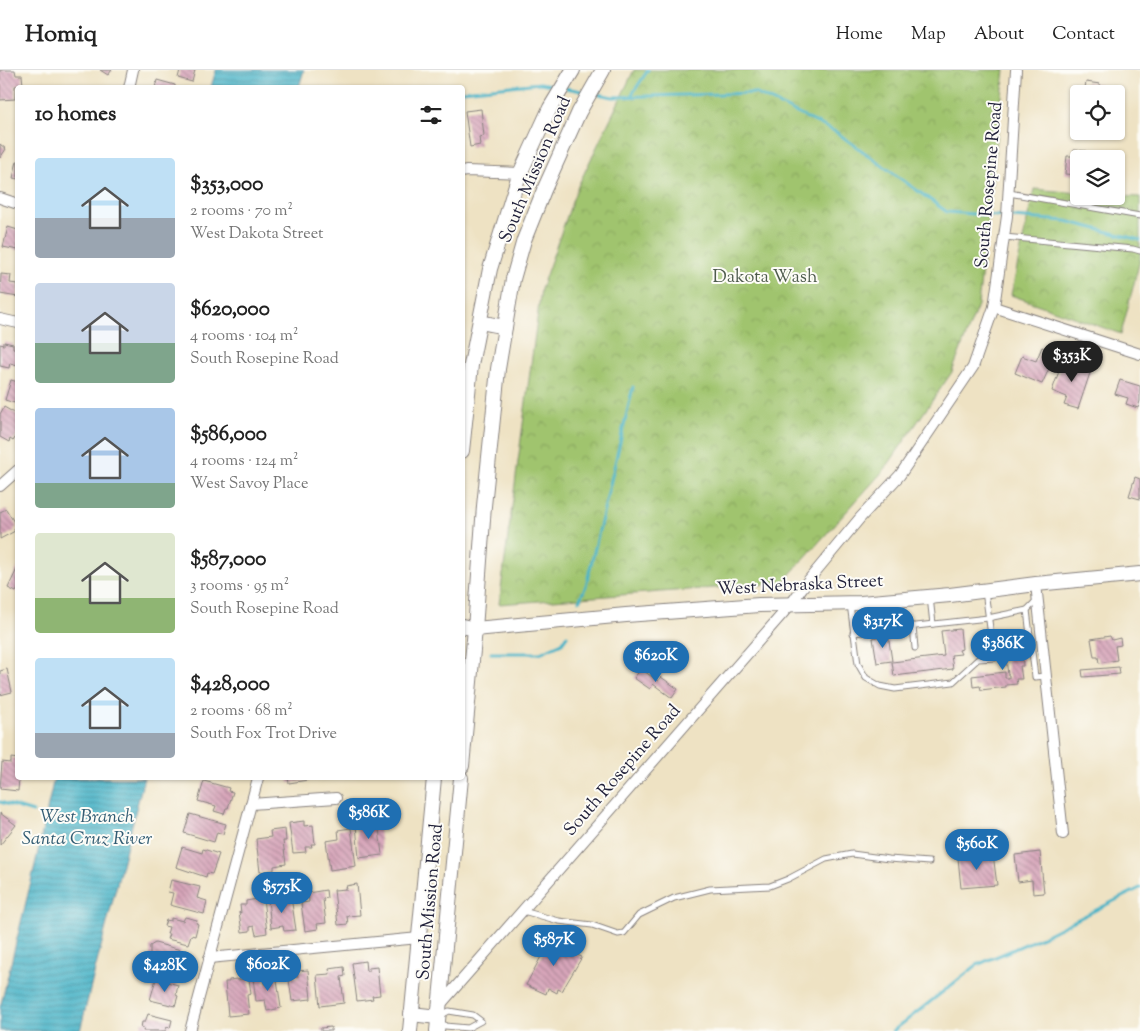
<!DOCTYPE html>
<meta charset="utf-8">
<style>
:root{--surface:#fff;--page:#f2f2f2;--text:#222;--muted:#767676;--line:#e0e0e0;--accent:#1f6fb2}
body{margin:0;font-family:"Sorts Mill Goudy",serif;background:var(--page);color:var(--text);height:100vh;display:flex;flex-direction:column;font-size:19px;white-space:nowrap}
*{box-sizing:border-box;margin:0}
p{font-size:16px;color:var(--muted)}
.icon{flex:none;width:28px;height:28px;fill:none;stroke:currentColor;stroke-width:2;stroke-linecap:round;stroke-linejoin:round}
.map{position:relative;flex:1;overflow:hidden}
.side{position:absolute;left:15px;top:15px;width:450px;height:695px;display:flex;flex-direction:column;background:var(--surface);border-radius:5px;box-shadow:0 1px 4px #0004}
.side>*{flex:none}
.buttons{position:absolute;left:1070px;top:15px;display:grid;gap:10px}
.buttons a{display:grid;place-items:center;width:55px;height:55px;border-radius:5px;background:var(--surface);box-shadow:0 1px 4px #0004;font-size:25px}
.price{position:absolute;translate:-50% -42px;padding:0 11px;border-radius:18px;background:var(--accent);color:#fff;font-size:16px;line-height:32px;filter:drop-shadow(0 1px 2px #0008)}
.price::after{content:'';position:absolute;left:50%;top:30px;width:15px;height:11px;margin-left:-8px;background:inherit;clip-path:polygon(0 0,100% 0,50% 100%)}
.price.active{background:#222;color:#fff}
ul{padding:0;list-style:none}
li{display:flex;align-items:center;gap:15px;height:125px;padding:0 20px}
li span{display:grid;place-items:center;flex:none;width:140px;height:100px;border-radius:5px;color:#555}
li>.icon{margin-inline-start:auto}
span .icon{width:60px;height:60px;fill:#fffc;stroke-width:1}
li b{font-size:21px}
h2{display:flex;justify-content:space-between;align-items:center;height:60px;padding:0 20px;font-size:21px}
header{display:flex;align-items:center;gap:30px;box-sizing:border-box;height:70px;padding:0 25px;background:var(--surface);border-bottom:1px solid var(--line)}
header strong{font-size:24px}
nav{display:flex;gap:28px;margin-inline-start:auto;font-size:18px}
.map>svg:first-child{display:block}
</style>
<header>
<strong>Homiq</strong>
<nav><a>Home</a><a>Map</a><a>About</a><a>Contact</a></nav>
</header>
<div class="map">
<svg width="1140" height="961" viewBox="0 0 1140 961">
<defs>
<pattern id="park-crowns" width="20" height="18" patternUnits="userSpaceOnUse" patternTransform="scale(1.25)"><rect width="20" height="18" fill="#a0c46e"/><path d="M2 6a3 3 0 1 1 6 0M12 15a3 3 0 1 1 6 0" fill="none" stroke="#8aa860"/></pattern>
<pattern id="water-rules" width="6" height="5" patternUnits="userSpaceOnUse" patternTransform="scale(1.25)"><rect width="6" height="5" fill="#4ab4c7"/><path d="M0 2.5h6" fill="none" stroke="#3d92a3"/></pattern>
<pattern id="building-back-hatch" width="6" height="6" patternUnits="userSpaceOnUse" patternTransform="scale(1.25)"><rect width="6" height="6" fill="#d7a5b9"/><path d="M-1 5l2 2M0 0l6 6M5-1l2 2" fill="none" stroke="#ae8698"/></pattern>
</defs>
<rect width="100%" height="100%" fill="#fdfcf7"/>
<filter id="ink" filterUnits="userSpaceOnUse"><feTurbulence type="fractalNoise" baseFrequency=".02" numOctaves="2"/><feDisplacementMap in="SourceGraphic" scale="10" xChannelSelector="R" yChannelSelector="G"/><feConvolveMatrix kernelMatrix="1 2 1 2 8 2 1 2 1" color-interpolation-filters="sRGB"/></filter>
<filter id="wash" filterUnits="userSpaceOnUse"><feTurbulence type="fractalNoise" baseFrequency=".0096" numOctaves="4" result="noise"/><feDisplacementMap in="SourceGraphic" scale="20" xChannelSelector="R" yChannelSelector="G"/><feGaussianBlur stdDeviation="1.12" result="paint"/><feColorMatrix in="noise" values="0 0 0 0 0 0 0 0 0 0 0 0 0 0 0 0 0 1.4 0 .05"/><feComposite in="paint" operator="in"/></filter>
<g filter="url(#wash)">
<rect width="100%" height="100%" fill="#eee2c3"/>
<g fill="url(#park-crowns)" stroke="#617354">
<polygon points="634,0 1005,0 978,235 952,302 885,399 782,513 499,534 541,219 577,118"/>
<polygon points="1034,119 1079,123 1079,126 1116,126 1140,127 1140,190 1121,264 1011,225"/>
</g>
<g fill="url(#water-rules)" stroke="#366b81">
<polygon points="216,0 304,0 299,17 211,17"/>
<polygon points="54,708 144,708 92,912 80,961 0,961 0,938 35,795"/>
</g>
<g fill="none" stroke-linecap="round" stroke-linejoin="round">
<g stroke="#4ab4c7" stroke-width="3">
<polyline points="566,18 587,22"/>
<polyline points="462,21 540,13 558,16"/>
<polyline points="593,23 613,27 755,23 836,62 947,142 1066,151 1140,170"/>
<polyline points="631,26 648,0"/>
<polyline points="579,531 586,516 633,317"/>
<polyline points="491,583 540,583 562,573 567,566"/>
<polyline points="0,732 33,742"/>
<polyline points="893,961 977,895 1042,867 1140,818"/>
</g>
</g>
<g id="blocks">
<g fill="url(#building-back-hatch)">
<polygon points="0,0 15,0 16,5 22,5 23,15 15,16 15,29 0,30"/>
<polygon points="100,0 112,0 108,5"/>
<polygon points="180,0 195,0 192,12 178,8"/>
<polygon points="157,10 175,15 175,18 155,18"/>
<polygon points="1086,12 1100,14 1102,24 1084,24"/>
<polygon points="481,39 484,66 479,67 480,75 470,77 465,41"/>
<polygon points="0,74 6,79 0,88"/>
<polygon points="1074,80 1086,81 1085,89 1079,89 1079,105 1065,104 1067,86 1073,86"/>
<polygon points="17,91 18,91 18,109 13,108"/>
<polygon points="8,157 18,160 18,180 3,177"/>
<polygon points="1,204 11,205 10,213 18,214 18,227 0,224"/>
<polygon points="4,272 13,274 13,278 18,279 18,295 10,293 9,298 0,296 0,274 4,275"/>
<polygon points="1042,277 1056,283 1042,314 1015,303 1022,286 1036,291"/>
<polygon points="1063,290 1091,300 1078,339 1064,335 1067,327 1052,321"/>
<polygon points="11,310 18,312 18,334 5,330"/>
<polygon points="1120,310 1140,316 1140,331 1138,338 1126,334 1128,328 1115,324"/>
<polygon points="4,337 18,345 18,364 13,371 10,369 9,372 0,367 0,344"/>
<polygon points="1135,407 1140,409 1140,429 1129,426"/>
<polygon points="6,439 17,457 14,459 15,461 0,469 0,442"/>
<polygon points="18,497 18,519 16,522 8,518"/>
<polygon points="960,559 962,579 959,580 961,584 951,585 953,599 894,606 892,592 944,586 941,561"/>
<polygon points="888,564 892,591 877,593 873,568"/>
<polygon points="1110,566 1112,570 1120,568 1121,575 1115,576 1117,590 1099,593 1098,587 1094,587 1091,569"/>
<polygon points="1018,571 1019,582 1022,581 1023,596 1020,596 1022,609 1016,609 1017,614 1006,615 1006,617 981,620 980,616 973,617 972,606 1005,602 1005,608 1009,608 1009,605 1008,605 1005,580 1008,580 1007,573"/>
<polygon points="1119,597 1120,604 1083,607 1082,600"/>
<polygon points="7,599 12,622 0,625 0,601"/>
<polygon points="641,599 658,611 661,607 678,619 672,628 653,614 650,619 634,608"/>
<polygon points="11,688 18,689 18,708 19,708 18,721 0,719 2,692 11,693"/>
<polygon points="288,708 307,708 308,710 289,713"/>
<polygon points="204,711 229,718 228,721 233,722 228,738 226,738 224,744 214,741 216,736 198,731"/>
<polygon points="0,743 16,755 0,775"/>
<polygon points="190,744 226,754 223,764 217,762 214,772 184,763"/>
<polygon points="378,750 382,785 359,788 356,755 363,755 364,759 368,758 367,752"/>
<polygon points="304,751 304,756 313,755 315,774 311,774 312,777 305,777 306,782 293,783 289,753"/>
<polygon points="351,758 356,796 330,800 326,771 339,769 338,760"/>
<polygon points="285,759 286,771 283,771 286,794 274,796 274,800 260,802 256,769 271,767 270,761"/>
<polygon points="182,777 202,783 203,779 219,784 212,804 207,803 206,807 176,797"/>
<polygon points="1040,782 1044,823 1033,824 1032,810 1018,812 1015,785"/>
<polygon points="993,784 997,815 961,818 958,788"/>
<polygon points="171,810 200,817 197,828 207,831 204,844 170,835 173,823 168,822"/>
<polygon points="357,814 360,845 347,846 348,854 338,855 334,820 347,819 346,816"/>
<polygon points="326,820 327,828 323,829 326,853 317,854 318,859 305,861 301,833 309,832 308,823"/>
<polygon points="291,827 296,860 284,861 283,856 271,858 268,830"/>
<polygon points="263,828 267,863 256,865 254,856 250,857 250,861 242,862 239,842 241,843 240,835 246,835 246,831"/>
<polygon points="185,847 197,850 196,853 198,854 195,866 191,865 188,874 167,869 169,864 167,864 169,857 164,856 166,850 171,851 171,848 183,851"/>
<polygon points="554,862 568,868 562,879 582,887 562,921 558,919 557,923 548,918 546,924 526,915"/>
<polygon points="155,873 181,880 177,894 185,896 182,906 147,897 150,884 150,876"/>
<polygon points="365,891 366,901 369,901 369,898 377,897 380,925 372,926 373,929 357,931 352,893"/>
<polygon points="344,897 345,906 341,907 344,933 320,936 317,905 330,904 329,899"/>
<polygon points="308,900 311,929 292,931 289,910 292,910 291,907 298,907 297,901"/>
<polygon points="276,903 281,938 267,941 265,930 256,931 253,908 264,907 264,914 268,913 266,905"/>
<polygon points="156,909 178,915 176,925 178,926 175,936 150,930"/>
<polygon points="237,909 236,910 249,909 251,924 247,925 249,944 228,946 225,912 229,912 229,910"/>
<polygon points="148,944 172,950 170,958 167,957 165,961 143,961 144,958 141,958 142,952 145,952"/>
<polygon points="331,957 331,961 321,961 321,958"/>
</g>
</g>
</g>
<g filter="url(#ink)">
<use href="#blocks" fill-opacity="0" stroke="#88827f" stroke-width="1"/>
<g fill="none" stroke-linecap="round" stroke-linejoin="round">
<g stroke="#88827f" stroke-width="7">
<g id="lane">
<polyline points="1009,123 1140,146"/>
<polyline points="1004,167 1133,179 1140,181"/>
<polyline points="930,527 933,554"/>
<polyline points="890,532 894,559"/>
<polyline points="850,534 858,594 866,608 880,616 895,619 953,612 978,589 994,588 985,521"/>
<polyline points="1027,540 1035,607 1046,606"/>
<polyline points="913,556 915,578"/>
<polyline points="853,563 988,548 1027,540 1037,530"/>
<polyline points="523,841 559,851 592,855 618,864 624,863 639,845 674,828 710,819 770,816 788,809 826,789 852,784 889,789 929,792"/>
<polygon points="449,941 473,945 481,951 468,958 445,956 438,947"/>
</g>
</g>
<g stroke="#88827f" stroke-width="12">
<g id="street">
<polyline points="129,18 133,0"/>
<polyline points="462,102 466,101 520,103"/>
<polyline points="0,128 18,134"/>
<polyline points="994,237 1140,284"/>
<polyline points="0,249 18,253"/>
<polyline points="0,416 18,400"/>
<polyline points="1036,514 1063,764"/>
<polyline points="251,734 336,728"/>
<polyline points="209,888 419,868"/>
<polyline points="440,935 791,534 802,518 860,448 900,405 973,297 994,237 1007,146 1016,0"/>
<polyline points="190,961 258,708"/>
</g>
</g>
<g stroke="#88827f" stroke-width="16">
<g id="secondary">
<polyline points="480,252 505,257"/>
<polyline points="462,381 471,295 490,199 518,108 550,38 573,0"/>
<polyline points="462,556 475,559 626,545 759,535 861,533 950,525 1036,514 1140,504"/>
<polyline points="462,696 475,559 484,436 498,299 513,209 524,170 544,120 579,42 603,0"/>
<polyline points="411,944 438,947"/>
<polyline points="410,961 434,708"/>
<polyline points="437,961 461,708"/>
</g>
</g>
<use href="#lane" stroke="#fff" stroke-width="5"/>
<use href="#street" stroke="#fff" stroke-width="10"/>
<use href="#secondary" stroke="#fff" stroke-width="14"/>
</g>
</g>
<g text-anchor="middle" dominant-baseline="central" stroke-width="4" stroke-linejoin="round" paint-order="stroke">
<g font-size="18" fill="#22223b" stroke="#fdfcf7">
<text transform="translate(536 100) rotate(-67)">South Mission Road</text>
<text transform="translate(990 115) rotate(-85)">South Rosepine Road</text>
<text transform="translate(800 516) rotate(-3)">West Nebraska Street</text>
<text transform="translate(623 701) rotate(-49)">South Rosepine Road</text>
<text transform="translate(431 832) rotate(-85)">South Mission Road</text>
</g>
<g font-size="18" fill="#4e5b4d" stroke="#fdfcf7">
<text x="765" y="208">Dakota Wash</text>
</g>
<g font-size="19" font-style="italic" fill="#325c73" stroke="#fdfcf7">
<text x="87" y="747">West Branch<tspan x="87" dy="22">Santa Cruz River</tspan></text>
</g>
</g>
</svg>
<div class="buttons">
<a><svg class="icon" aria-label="locate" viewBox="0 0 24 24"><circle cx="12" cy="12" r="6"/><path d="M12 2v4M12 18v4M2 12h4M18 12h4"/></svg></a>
<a><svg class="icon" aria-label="layers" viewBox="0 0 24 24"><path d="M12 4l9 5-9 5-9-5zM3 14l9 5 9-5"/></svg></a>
</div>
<b class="price active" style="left:1072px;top:313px">$353K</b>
<b class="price" style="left:883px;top:579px">$317K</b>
<b class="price" style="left:1003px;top:601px">$386K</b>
<b class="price" style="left:656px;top:613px">$620K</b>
<b class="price" style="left:369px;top:770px">$586K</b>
<b class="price" style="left:977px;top:801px">$560K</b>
<b class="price" style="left:282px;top:844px">$575K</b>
<b class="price" style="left:554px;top:897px">$587K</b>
<b class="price" style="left:268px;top:922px">$602K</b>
<b class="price" style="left:165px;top:923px">$428K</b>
<section class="side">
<h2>10 homes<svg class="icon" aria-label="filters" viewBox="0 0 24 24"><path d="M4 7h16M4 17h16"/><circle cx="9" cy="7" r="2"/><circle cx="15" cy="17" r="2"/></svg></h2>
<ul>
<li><span style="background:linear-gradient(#bfe0f5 60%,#9aa5b1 0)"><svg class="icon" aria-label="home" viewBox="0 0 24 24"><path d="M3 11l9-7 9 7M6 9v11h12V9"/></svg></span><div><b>$353,000</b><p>2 rooms · 70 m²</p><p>West Dakota Street</p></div></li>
<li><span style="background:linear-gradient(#c9d6e8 60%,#7fa58c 0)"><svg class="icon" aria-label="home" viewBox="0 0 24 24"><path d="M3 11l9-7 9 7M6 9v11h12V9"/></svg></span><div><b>$620,000</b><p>4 rooms · 104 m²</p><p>South Rosepine Road</p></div></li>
<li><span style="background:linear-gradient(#a9c7e8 75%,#7fa58c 0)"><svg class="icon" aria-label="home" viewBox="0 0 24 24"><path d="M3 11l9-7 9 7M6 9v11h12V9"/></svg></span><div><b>$586,000</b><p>4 rooms · 124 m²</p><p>West Savoy Place</p></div></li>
<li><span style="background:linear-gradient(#dfe7d0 65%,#8fb573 0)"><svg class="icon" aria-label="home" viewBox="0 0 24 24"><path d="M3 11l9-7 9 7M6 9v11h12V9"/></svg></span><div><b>$587,000</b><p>3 rooms · 95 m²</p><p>South Rosepine Road</p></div></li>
<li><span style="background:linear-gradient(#bfe0f5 75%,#9aa5b1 0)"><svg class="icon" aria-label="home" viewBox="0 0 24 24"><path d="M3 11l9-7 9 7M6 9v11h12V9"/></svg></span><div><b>$428,000</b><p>2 rooms · 68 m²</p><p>South Fox Trot Drive</p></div></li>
</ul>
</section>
</div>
